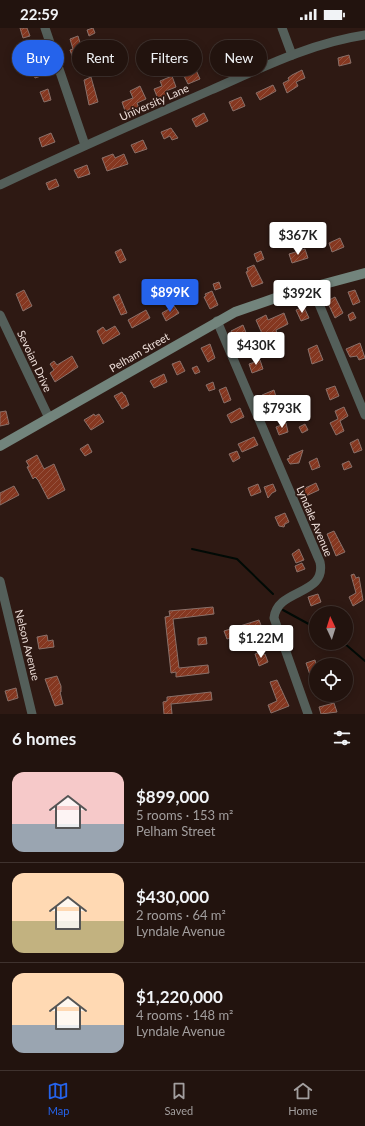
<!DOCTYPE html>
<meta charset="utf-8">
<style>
:root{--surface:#22130e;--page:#2e201c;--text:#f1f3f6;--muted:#a29e9e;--line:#3f322e;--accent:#2563eb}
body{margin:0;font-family:Lato,sans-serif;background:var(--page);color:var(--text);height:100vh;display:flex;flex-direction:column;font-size:15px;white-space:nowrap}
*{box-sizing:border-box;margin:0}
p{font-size:13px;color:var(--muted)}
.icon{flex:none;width:22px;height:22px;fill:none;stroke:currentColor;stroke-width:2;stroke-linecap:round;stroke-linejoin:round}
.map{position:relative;height:686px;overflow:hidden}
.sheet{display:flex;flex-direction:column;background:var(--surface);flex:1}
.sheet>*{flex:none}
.top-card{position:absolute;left:12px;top:12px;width:341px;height:36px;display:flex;gap:8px}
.needle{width:26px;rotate:356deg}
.buttons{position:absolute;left:309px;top:578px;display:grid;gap:8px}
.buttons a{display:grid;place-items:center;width:44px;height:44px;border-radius:50%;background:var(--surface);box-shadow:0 2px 10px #0003,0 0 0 1px var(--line);font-size:20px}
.price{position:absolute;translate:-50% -34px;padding:0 9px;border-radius:4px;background:#fff;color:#222;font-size:13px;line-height:26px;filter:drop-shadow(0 1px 2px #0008)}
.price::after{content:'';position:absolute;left:50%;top:24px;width:12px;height:9px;margin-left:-6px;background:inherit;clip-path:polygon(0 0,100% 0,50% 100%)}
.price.active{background:var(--accent);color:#fff}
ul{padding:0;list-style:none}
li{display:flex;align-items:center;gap:12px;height:100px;padding:0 12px}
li+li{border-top:1px solid var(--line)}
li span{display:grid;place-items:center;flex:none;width:112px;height:80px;border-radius:12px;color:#555}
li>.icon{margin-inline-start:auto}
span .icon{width:48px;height:48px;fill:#fffc;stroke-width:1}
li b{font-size:17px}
h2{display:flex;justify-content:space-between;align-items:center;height:48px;padding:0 12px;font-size:17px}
.tag{padding:0 14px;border-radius:18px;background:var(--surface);box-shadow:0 2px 10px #0003,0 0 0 1px var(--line);font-size:14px;line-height:36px}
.tag.active{background:var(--accent);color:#fff}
.status{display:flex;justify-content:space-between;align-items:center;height:28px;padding:0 20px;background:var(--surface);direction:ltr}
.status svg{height:11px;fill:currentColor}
.dock{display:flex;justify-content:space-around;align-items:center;height:56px;border-top:1px solid var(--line);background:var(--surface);font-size:11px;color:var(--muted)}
.dock a{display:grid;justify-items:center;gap:2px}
.dock .active{color:var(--accent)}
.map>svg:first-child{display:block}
</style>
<div class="status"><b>22:59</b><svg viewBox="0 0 49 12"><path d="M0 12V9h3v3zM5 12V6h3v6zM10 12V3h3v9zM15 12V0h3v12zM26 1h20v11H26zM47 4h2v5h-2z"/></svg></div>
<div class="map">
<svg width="365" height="686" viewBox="0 0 365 686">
<defs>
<pattern id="building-hatch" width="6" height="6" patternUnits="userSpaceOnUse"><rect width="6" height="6" fill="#853720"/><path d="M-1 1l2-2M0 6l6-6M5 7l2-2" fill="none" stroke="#965440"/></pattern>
</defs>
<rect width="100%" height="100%" fill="#2e1913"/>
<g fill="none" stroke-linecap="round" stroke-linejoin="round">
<g stroke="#010a06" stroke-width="2">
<polyline points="192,521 237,531 273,566"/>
<polyline points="283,582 316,600"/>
<polyline points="344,615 365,633"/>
</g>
</g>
<g fill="url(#building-hatch)" stroke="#8a7069">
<polygon points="20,0 27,0 30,8 23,10"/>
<polygon points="93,0 95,5 89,8 87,2"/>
<polygon points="78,8 81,18 78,20 82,30 74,33 70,22 73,21 70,11"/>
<polygon points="257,17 260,26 247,31 246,27 237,31 234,23 240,21 241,23"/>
<polygon points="349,27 351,35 339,38 338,30"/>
<polygon points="38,29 42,42 40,43 41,48 35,50 29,32"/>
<polygon points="196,42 200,51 188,56 184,48"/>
<polygon points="302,42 305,50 296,54 298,58 287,65 283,55 289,52 288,50 292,47"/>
<polygon points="172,48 176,59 166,63 168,67 158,71 154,61 162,58 160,53"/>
<polygon points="91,49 98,74 89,77 84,52"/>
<polygon points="273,57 276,63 260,72 256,65"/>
<polygon points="140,58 146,71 137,75 139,80 125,83 122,74 133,70 130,63"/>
<polygon points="48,61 51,72 44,74 40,64"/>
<polygon points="241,69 245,78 233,83 229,74"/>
<polygon points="204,85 208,93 196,99 192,91"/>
<polygon points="171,100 178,110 172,112 170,108 164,111 161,104"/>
<polygon points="51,105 55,114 42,119 39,110"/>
<polygon points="143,112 147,121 135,125 131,117"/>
<polygon points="113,126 115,130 124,126 128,136 107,143 102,130"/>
<polygon points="87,137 90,146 78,150 74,142"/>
<polygon points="56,151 59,158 49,162 46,155"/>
<polygon points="340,210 344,219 332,224 329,215"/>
<polygon points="121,221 126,232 120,235 115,224"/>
<polygon points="305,221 308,230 292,235 289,226"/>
<polygon points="261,223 264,231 257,234 254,226"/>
<polygon points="254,237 263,255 252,259 246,244 248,243 247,240"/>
<polygon points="219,254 221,260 215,262 213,256"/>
<polygon points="24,262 32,278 23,283 16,266"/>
<polygon points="175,262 180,270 174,273 169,265"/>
<polygon points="355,262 360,274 353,277 348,264"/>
<polygon points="212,263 218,277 210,281 204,269 206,268 205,266"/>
<polygon points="119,266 127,285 121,287 113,269"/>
<polygon points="335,269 343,285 335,290 327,273"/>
<polygon points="174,278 179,285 166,293 162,285"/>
<polygon points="304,279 309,290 301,293 296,282"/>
<polygon points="146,282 150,290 132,300 128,292"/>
<polygon points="353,284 356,290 350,293 348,287"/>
<polygon points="284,285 288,296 276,302 282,319 275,322 269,307 264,310 256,292 266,287 268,292"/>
<polygon points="243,297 249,312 237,318 231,303"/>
<polygon points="115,298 120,306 103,316 97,303 103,299 106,303"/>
<polygon points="257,309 260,316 253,319 250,312"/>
<polygon points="360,315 365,330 359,332 357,328 350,329 346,321"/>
<polygon points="210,316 215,330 208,334 201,320"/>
<polygon points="317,317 323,332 312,336 308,321"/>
<polygon points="72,328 78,339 55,354 50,345 54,342 50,336 54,333 57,337"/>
<polygon points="260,332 263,341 252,345 249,336"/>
<polygon points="180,333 185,343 177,347 172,336"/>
<polygon points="197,338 200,344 195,346 192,340"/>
<polygon points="164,346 167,354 154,360 150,353"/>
<polygon points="213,354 215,361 209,363 206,357"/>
<polygon points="335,358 339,368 330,372 326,361"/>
<polygon points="226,359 231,372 224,375 219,362"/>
<polygon points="274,362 277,372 265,376 262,367"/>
<polygon points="122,364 124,367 125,367 129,377 122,381 114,368"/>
<polygon points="344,379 348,388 340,393 344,403 336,407 330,395 338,391 335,383"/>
<polygon points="240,380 244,389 231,395 227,387"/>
<polygon points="6,383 9,396 0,398 0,384"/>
<polygon points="94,386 95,388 99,386 104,394 91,402 84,392"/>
<polygon points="286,395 288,404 279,407 276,399"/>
<polygon points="305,396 308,402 302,405 299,399"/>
<polygon points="254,409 258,417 242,424 238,416"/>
<polygon points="358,411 362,422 354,425 350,415"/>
<polygon points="88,416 92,424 85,428 80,421"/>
<polygon points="303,422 299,435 290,436 287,431 290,430 289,428"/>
<polygon points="237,423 240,430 233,434 229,426"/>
<polygon points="37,427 44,441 54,436 65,462 48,471 38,452 35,449 33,451 27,439 29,438 26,433"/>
<polygon points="317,430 320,439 312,442 309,434"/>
<polygon points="349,433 352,439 344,442 342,436"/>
<polygon points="316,455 319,462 306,468 303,461"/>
<polygon points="258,456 261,464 251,468 248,460"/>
<polygon points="273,456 276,463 272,465 268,470 264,459"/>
<polygon points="14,458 19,467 0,477 0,465"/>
<polygon points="285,485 289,494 285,496 284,499 279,498 275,489"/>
<polygon points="334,503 345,524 336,528 327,506"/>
<polygon points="299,521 304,532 296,535 292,526"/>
<polygon points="302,535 305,541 297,544 295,538"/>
<polygon points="354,546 356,550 359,549 363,572 353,578 349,569 356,565 351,547"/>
<polygon points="318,566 321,574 311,578 308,569"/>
<polygon points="213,579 214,586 173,591 179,640 208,637 209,645 176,649 176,644 171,645 165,589 170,588 169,583"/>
<polygon points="259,592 262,600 227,611 224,603"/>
<polygon points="47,607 48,613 53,612 54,619 39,621 37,609"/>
<polygon points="206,609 207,616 198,617 198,610"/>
<polygon points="261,624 262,627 265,626 268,634 259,638 255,626"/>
<polygon points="315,632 316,636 315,662 306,635"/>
<polygon points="57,648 61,658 61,664 60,664 63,676 55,678 45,651"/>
<polygon points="277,652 289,678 271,685 268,677 277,673 270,654"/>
<polygon points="16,660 18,670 8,673 5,663"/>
<polygon points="211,664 212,672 171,676 172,686 164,686 163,674 167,673 167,669"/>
<polygon points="334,675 337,684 321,686 319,679"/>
</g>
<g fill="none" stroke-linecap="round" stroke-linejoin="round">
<g stroke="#545f5a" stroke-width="9">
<polyline points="45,0 85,117"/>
<polyline points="282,0 292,27"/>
<path d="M0,157c70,-33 140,-64 211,-95 50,-22 100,-47 154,-55"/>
<polyline points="312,259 365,387"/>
<polyline points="0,287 49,390"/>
<path d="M217,293l103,241c7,34 -43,26 -46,56l34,96"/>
<polyline points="0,553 32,686"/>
</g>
<polyline stroke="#72847c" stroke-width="10" points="0,418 235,284 287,266 365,245"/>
</g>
<g text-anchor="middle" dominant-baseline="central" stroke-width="3.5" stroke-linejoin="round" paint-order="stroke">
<g font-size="11" fill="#ecddd8" stroke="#2e1913">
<text transform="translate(154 74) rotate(-24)">University Lane</text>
<text transform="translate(139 324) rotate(-30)">Pelham Street</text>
<text transform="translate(35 333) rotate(65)">Sevoian Drive</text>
<text transform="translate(315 493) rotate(67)">Lyndale Avenue</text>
<text transform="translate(28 617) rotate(76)">Nelson Avenue</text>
</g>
</g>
</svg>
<div class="buttons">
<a><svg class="needle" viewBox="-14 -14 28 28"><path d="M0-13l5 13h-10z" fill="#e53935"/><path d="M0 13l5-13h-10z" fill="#a29e9e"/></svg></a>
<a><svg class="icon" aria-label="locate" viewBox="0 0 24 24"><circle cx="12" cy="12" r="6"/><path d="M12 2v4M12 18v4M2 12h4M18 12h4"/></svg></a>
</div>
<b class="price" style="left:298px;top:228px">$367K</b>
<b class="price active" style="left:170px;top:285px">$899K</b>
<b class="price" style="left:302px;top:286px">$392K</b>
<b class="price" style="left:256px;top:338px">$430K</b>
<b class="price" style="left:282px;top:401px">$793K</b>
<b class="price" style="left:261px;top:631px">$1.22M</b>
<div class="top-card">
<a class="tag active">Buy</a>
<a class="tag">Rent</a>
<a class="tag">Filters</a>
<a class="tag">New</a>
</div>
</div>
<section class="sheet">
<h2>6 homes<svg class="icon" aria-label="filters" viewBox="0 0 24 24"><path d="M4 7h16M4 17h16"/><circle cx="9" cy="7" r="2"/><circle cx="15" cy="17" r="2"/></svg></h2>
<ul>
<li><span style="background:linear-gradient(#f6c9c9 65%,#9aa5b1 0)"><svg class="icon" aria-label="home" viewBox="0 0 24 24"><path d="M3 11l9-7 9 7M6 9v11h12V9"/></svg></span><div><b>$899,000</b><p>5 rooms · 153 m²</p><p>Pelham Street</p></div></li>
<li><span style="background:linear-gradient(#ffd9b3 60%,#c2b280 0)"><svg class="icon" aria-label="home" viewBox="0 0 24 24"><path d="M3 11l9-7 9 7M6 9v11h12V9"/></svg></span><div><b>$430,000</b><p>2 rooms · 64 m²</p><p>Lyndale Avenue</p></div></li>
<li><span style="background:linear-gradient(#ffd9b3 65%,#9aa5b1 0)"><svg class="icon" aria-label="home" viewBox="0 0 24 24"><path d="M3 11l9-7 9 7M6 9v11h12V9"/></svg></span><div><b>$1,220,000</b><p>4 rooms · 148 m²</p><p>Lyndale Avenue</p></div></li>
</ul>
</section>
<nav class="dock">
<a class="active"><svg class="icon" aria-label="map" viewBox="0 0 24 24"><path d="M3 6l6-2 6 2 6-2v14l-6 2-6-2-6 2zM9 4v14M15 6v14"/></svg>Map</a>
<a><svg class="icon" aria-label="saved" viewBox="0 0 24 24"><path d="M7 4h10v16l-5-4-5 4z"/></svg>Saved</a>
<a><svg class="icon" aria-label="home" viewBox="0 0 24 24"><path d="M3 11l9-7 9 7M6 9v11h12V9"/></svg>Home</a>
</nav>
